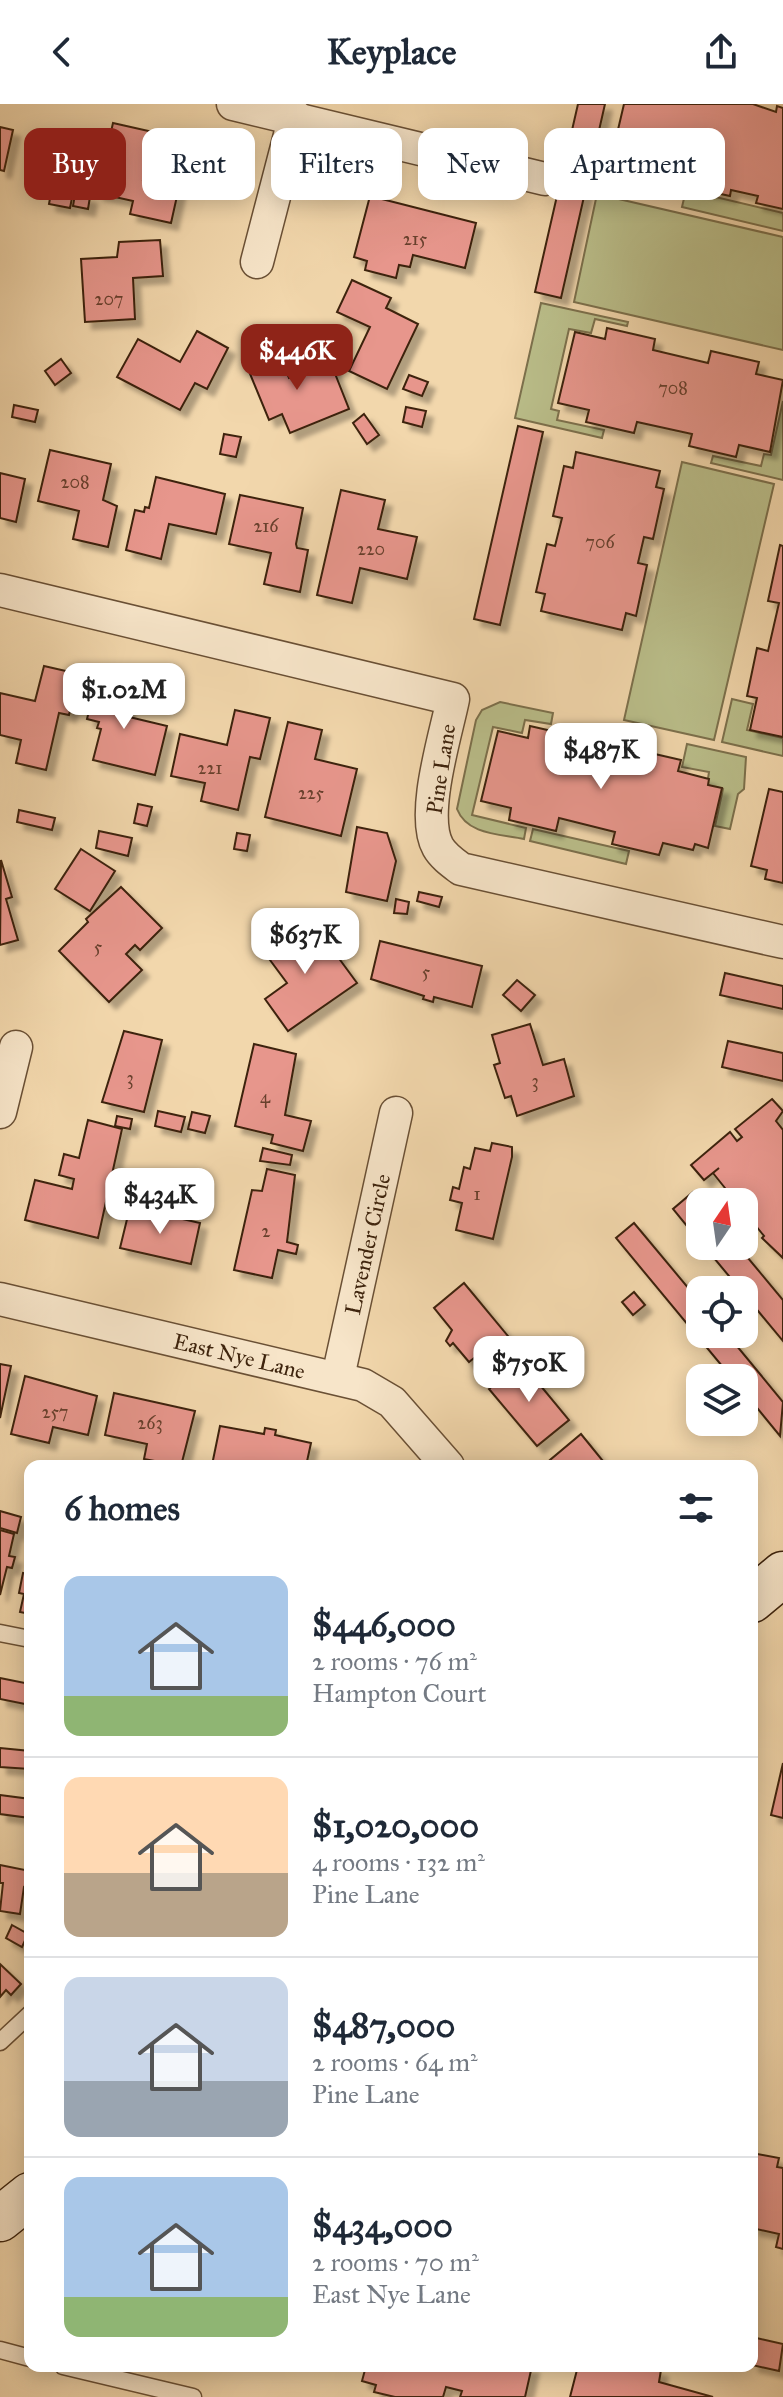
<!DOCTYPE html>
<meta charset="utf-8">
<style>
:root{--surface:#fff;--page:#f2f2f3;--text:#1f2937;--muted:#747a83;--line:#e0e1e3;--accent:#8f2418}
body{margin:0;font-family:"IM FELL Great Primer",serif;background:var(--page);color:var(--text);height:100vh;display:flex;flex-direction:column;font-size:30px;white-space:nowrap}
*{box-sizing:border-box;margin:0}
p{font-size:26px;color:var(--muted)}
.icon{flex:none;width:44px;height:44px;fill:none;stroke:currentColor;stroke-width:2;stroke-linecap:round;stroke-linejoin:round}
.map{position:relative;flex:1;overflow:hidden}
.sheet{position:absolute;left:24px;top:1356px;width:734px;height:912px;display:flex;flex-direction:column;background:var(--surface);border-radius:16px;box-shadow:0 4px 20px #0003}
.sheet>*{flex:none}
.banner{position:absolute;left:24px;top:24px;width:736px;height:72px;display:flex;gap:16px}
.needle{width:52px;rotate:13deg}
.tools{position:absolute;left:686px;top:1084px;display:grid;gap:16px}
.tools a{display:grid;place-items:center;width:72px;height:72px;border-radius:16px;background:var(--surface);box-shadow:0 4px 20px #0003;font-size:40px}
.price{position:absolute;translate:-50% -68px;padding:0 18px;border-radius:16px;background:#fff;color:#222;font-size:26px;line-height:52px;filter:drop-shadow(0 2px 4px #0008)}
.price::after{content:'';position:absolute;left:50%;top:48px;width:24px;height:18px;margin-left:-12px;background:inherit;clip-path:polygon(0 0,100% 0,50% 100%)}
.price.selected{background:var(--accent);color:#fff}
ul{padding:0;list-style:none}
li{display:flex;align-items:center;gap:24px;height:200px;padding:0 40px}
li+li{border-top:2px solid var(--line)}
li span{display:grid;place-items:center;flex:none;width:224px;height:160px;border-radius:16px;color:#555}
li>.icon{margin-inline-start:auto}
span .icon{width:96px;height:96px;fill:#fffc;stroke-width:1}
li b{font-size:34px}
h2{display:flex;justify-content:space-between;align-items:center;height:96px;padding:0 40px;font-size:34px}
.chip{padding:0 28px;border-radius:16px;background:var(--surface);box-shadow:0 4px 20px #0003;font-size:28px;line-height:72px}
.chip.selected{background:var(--accent);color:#fff}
header{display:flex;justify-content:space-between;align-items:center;height:104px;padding:0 40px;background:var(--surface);font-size:36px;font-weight:800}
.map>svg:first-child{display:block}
</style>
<header><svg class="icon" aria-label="back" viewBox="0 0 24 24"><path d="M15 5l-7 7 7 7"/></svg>Keyplace<svg class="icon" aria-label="share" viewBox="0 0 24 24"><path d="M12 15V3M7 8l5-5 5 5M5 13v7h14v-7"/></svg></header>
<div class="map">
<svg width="783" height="2293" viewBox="0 0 783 2293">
<defs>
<filter id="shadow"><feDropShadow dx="7" dy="7" stdDeviation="2" flood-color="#0004"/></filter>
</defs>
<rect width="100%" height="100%" fill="#f2d7ac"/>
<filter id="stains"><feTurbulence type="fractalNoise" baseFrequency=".0025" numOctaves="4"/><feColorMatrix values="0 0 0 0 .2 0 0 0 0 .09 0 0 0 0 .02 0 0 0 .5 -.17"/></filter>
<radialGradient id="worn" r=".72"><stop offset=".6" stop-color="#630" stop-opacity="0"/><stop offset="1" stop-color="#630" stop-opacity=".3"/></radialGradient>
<g fill="#babe8a" stroke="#7c704c" stroke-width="2">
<polygon points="686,86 783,109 783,127 682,103"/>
<polygon points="597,90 783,133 783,246 574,198"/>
<polygon points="541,199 628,218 627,222 595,215 591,229 569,225 551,305 559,307 557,316 604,326 602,334 515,314"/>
<polygon points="783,297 783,376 711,359 713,352 761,362 764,350 771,351"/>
<polygon points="682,358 774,380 714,636 624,616"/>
<polygon points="732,595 753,600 747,626 783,634 783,652 722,638"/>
<path d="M500,598l53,11 -2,11 -26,-4 -3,13 -29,-6 -21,88 54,13 -2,11c-24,-5 -57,-4 -67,-30l19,-89 6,-10z"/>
<polygon points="687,640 746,653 744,685 738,690 730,725 715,722 723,685 707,681 709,668 682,663"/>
<polygon points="533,725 629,747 626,760 530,737"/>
</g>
<g fill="#e7968c" stroke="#3d230d" stroke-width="2" filter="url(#shadow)">
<polygon points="578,0 605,0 561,194 535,188"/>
<polygon points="624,0 753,0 776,8 777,2 783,4 783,105 756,99 758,92 731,86 730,92 642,73 644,66 627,62 630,50 613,47"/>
<polygon points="113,19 153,28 143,76 179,83 171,119 130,110 133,97 97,89"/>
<polygon points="0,23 13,26 4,67 0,66"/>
<polygon points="51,89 72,94 70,104 49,100"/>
<polygon points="75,90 90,93 88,105 73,102"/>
<polygon points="370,92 476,119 465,164 413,151 410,163 399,161 396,174 365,166 367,157 354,153"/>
<polygon points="160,136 163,172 133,174 135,215 85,218 81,155 117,153 119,138"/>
<polygon points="352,176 391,194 386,204 418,220 387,285 349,267 370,223 337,208"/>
<polygon points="607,224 655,235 653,246 708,259 711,247 759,258 756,270 783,276 770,348 739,341 736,353 689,342 692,330 637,318 634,329 586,318 589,306 558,299 575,228 605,235"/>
<polygon points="197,227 228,244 207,285 195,279 180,306 117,273 138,235 180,258"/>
<polygon points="278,247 289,274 330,257 349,305 290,329 282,310 269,316 246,260"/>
<polygon points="61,255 71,269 55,281 45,267"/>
<polygon points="409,271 428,278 422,292 403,285"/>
<polygon points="14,301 38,306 35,318 12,313"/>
<polygon points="406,303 426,307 422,323 403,318"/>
<polygon points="364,310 379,331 367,340 353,319"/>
<polygon points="518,322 543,328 500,521 474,515"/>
<polygon points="224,330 241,333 236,353 220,350"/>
<polygon points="50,346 111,360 103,396 117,402 108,443 73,435 79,407 38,397"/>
<polygon points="576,348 660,367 656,383 664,385 653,435 644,433 638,459 647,461 636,512 626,509 622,526 541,507 545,490 536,488 547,440 555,442 562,414 553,412 564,362 573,364"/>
<polygon points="0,369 25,375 16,418 0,414"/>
<polygon points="156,373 225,390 216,430 169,420 161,455 126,446 135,406 144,408 145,403 149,404"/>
<polygon points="341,386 385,396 378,425 417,433 407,475 360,464 352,499 317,491"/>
<polygon points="240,391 303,404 296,440 297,444 308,446 300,488 264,480 271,449 229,440"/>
<polygon points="780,441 783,442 783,633 750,626 757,594 747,592 757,544 768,547 779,499 768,497"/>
<polygon points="44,562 79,570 69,611 59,609 46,666 16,659 21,636 0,631 0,589 35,597"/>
<polygon points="97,575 132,583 125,612 167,622 155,671 93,656 101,625 97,624 99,618 87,615"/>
<polygon points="235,606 270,614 260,655 250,653 238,706 201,697 205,679 171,672 180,630 227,641"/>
<polygon points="288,618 322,626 315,655 357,665 341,732 265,713"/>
<polygon points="530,622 578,633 575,644 630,657 633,645 681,656 678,667 709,675 708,681 722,684 708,744 695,740 693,746 663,739 659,751 612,740 615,728 559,714 556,727 509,716 511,704 481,697 498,627 528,634"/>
<polygon points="769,685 783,688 783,779 765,775 767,766 751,762"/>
<polygon points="138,700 152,703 147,722 134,719"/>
<polygon points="19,706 55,714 52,726 17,718"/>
<polygon points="357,723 387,729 396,757 387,797 346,788"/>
<polygon points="99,727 132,734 128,752 96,744"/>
<polygon points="237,729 250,731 247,747 234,745"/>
<polygon points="81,745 115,767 90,807 55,785"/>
<polygon points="1,756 12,793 6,795 18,836 0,841"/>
<polygon points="121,783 162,824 140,846 135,841 126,850 142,866 109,898 59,847 88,818 86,815"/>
<polygon points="419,788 442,793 439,803 417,797"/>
<polygon points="396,795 409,798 407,810 394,809"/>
<polygon points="296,815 313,838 318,834 328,847 332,845 357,879 288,927 265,895 287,879 270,856 279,850 268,836"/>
<polygon points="380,837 482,862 472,903 434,893 433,898 423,895 424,892 371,875"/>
<polygon points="725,869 783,882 783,905 720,891"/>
<polygon points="517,876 535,891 521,907 503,891"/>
<polygon points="530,920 543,961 564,955 574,992 517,1012 511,992 505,994 494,961 500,959 492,931"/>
<polygon points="124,927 162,936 144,1008 102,998"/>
<polygon points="728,937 783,949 783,977 722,963"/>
<polygon points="254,940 296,950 285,1011 311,1017 303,1047 271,1039 273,1031 235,1022"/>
<polygon points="772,995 783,1007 776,1017 783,1026 783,1154 762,1134 764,1132 744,1107 744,1098 722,1095 729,1089 713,1069 719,1064 704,1076 691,1061 730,1028 737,1037 742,1033 735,1025"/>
<polygon points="158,1007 185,1013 181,1028 155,1022"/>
<polygon points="192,1008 210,1012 205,1029 188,1025"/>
<polygon points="117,1012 132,1015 130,1025 115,1022"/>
<polygon points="88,1016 122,1025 98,1134 25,1116 35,1076 72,1085 74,1075 59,1071 64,1050 79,1054"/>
<polygon points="492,1039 512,1043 512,1053 493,1135 456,1126 462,1099 450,1096 453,1083 459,1085 464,1063 470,1065 475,1044 490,1047"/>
<polygon points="263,1044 292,1051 290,1061 260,1057"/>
<polygon points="267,1065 295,1071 287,1138 298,1141 296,1150 278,1146 272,1174 234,1166 252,1086 262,1087"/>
<polygon points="693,1088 701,1098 700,1138 673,1105"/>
<polygon points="130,1103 200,1119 191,1160 120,1144"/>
<polygon points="634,1119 700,1198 700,1230 727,1230 783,1298 780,1332 744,1288 744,1274 732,1274 616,1134"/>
<polygon points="704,1142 738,1142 783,1196 783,1237"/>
<polygon points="464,1179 517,1243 487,1268 474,1254 469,1258 453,1239 450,1242 446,1237 452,1226 434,1204"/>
<polygon points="634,1188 645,1201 633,1211 622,1198"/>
<polygon points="521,1258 569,1316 537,1342 489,1285"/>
<polygon points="0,1260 11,1262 0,1314"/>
<polygon points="25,1272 97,1292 88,1331 53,1323 49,1339 11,1330"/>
<polygon points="114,1289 195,1307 181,1362 144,1355 147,1340 105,1331"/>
<polygon points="220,1322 264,1330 265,1324 276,1326 275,1331 311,1339 306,1362 212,1361"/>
<polygon points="581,1330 607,1362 555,1362 550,1356"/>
<polygon points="0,1407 21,1413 17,1429 0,1424"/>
<polygon points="0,1426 14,1430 9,1452 15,1453 12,1464 7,1463 0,1491"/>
<polygon points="30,1461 30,1510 20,1508 24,1490 19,1489 23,1469 28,1470"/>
<polygon points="0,1574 30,1580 30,1601 0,1595"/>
<polygon points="0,1644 30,1647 30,1665 0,1663"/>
<polygon points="783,1659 783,1714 771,1711"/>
<polygon points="0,1691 30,1695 30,1714 0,1710"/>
<polygon points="0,1761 30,1767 30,1784 24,1783 20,1810 0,1807 3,1779 0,1779"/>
<polygon points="12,1821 28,1830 22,1843 6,1834"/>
<polygon points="0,1860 21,1880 11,1891 6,1886 0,1893"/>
<polygon points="752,2049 779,2054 777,2063 783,2064 783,2145 776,2143 779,2130 752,2124"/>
<polygon points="752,2233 783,2240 779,2267 752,2261"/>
<polygon points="366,2262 532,2262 525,2293 460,2293 462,2287 446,2283 443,2293 395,2293 374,2288 376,2281 362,2277"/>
<polygon points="578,2262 642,2262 661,2266 659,2278 713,2293 570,2293"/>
</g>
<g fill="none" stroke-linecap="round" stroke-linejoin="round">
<g stroke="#6a5035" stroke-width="19">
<g id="lane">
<polyline points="0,1529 30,1535"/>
<polyline points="0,1938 30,1910"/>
<polyline points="0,2246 30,2254"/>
<polyline points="63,2262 193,2293"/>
</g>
</g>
<g stroke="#6a5035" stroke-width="35">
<g id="street">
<polyline points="233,0 545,75"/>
<polyline points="257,158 295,12"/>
<path d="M0,486l453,109c-7,35 -33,116 -15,148 5,9 15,16 23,22l322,73"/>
<polyline points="0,1008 16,943"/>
<path id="s1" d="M0,1195l363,86 29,17 56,64"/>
<path id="s2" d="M338,1273l58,-264"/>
</g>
</g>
<g stroke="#3d230d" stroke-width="47">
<g id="secondary">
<polyline points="752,1496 783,1470"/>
<polyline points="0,2115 30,2091"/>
</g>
</g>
<use href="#lane" stroke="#f7e5c9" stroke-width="16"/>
<use href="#street" stroke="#f7e5c9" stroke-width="32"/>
<use href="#secondary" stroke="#f7e5c9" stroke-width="44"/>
</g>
<g text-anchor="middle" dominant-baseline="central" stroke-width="8" stroke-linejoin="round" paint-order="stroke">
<g font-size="18" fill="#68402d">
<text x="415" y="135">215</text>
<text x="109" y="195">207</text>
<text x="673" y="284">708</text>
<text x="75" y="378">208</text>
<text x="266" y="422">216</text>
<text x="600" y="438">706</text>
<text x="371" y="445">220</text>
<text x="210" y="664">221</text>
<text x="311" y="689">225</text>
<text x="98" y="843">5</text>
<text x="426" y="868">5</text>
<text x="130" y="974">3</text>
<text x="535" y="977">3</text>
<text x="265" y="993">4</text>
<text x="477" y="1090">1</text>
<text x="266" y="1127">2</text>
<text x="55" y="1308">257</text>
<text x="150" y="1319">263</text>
</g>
<g font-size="22" fill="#3d230d" stroke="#f7e5c9">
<text transform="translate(441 665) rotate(-81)">Pine Lane</text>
<text stroke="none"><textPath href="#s2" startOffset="136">Lavender Circle</textPath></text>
<text stroke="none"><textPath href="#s1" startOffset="246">East Nye Lane</textPath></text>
</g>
</g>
<rect width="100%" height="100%" filter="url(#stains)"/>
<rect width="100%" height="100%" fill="url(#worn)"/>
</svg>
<div class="tools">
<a><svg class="needle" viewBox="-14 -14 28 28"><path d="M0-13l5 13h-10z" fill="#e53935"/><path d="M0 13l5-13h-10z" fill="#747a83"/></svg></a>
<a><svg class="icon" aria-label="locate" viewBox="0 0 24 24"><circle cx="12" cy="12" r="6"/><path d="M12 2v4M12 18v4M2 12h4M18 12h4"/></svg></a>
<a><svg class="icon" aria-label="layers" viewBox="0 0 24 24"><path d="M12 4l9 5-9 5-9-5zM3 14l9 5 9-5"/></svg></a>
</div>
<b class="price selected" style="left:297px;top:288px">$446K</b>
<b class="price" style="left:124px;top:627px">$1.02M</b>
<b class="price" style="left:601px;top:687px">$487K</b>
<b class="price" style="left:305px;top:872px">$637K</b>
<b class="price" style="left:160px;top:1132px">$434K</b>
<b class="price" style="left:529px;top:1300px">$750K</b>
<div class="banner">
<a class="chip selected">Buy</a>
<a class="chip">Rent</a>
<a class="chip">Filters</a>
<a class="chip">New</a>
<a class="chip">Apartment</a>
</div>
<section class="sheet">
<h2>6 homes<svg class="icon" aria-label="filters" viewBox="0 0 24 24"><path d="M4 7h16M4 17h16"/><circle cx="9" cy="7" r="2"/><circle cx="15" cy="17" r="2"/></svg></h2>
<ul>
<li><span style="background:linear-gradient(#a9c7e8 75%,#8fb573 0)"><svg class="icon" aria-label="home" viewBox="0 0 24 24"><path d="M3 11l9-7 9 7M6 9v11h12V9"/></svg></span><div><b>$446,000</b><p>2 rooms · 76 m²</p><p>Hampton Court</p></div></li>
<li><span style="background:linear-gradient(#ffd9b3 60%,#b9a48a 0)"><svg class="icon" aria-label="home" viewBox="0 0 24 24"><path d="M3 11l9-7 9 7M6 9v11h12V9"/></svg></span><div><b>$1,020,000</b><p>4 rooms · 132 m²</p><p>Pine Lane</p></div></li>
<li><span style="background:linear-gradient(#c9d6e8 65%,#9aa5b1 0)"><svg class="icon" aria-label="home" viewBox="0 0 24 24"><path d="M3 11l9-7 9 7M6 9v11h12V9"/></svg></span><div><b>$487,000</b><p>2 rooms · 64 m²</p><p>Pine Lane</p></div></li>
<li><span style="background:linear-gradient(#a9c7e8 75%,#8fb573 0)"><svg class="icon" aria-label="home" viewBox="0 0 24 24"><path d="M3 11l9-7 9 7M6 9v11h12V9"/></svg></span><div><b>$434,000</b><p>2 rooms · 70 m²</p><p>East Nye Lane</p></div></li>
</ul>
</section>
</div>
